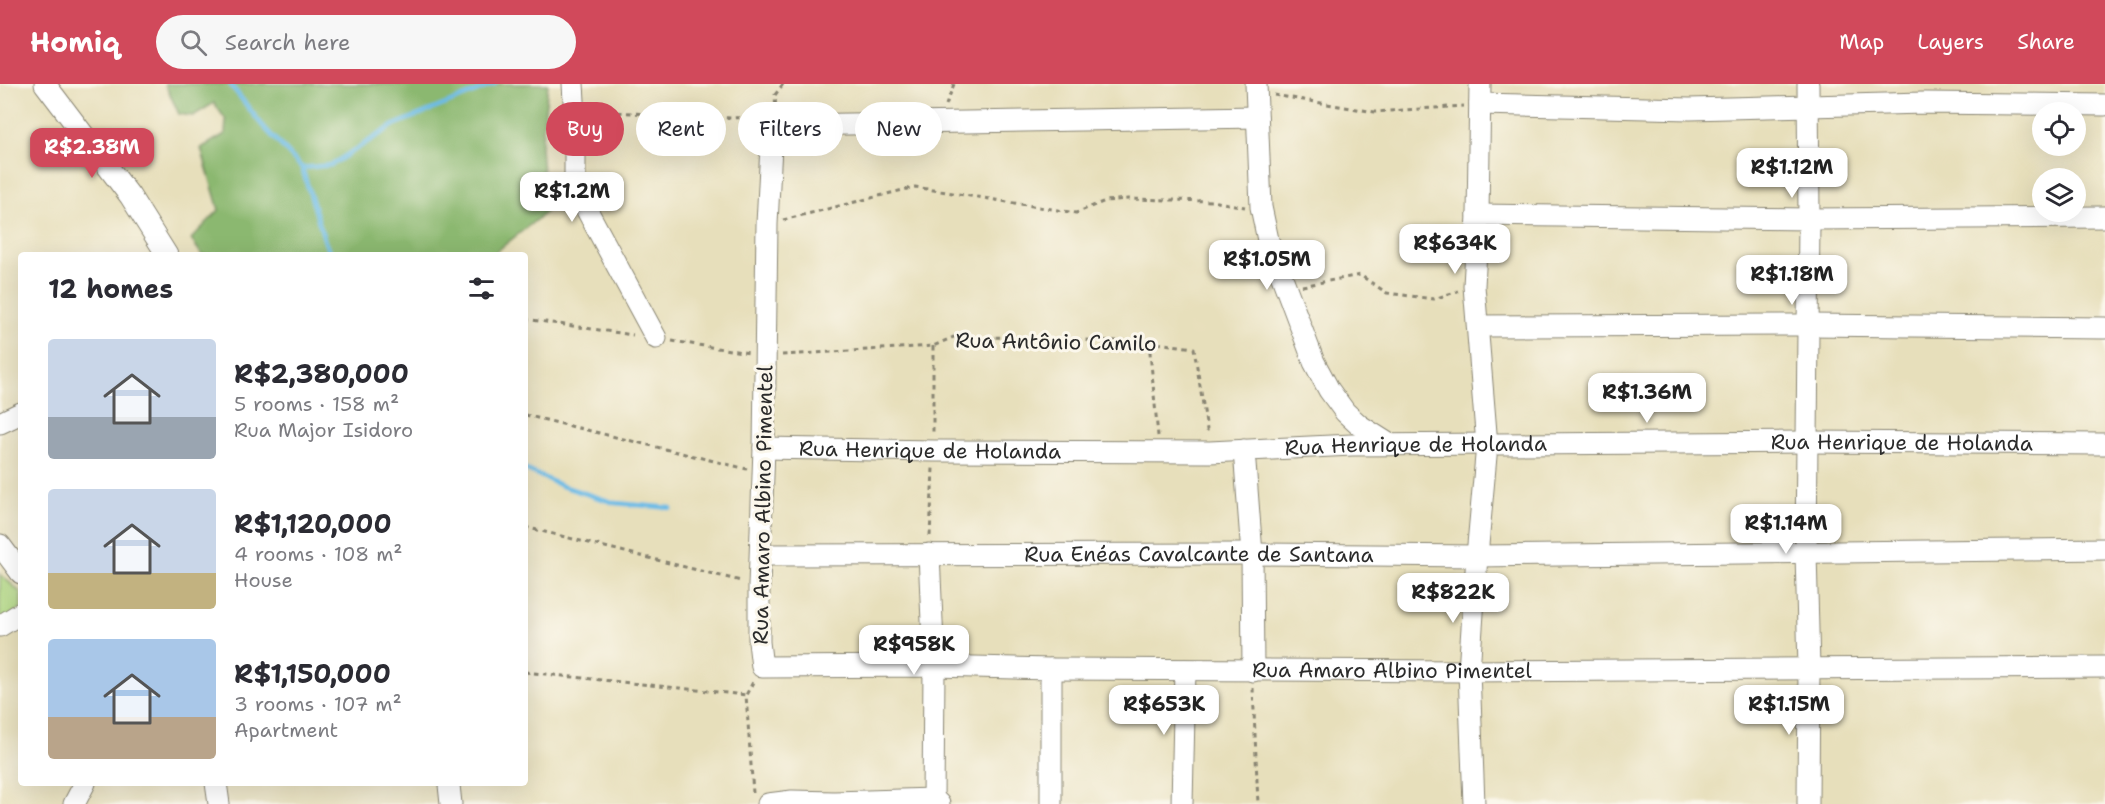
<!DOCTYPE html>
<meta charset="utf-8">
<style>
:root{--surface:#fff;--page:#f7f7f7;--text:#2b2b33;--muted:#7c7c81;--accent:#d1495b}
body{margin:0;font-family:"Shantell Sans",sans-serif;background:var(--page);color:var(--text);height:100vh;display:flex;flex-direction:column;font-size:22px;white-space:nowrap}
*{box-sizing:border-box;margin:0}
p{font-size:20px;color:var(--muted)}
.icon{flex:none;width:33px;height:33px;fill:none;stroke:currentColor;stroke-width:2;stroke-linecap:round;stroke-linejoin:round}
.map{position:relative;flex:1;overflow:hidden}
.sheet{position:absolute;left:18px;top:168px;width:510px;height:534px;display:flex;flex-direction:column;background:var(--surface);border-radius:6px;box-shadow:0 6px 24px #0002}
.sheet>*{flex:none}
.guide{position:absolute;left:546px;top:18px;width:570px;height:54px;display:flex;gap:12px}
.fabs{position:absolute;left:2032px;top:18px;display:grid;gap:12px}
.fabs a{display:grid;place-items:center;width:54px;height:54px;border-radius:50%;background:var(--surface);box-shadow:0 6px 24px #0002;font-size:30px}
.price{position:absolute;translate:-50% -51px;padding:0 14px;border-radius:12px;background:#fff;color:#222;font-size:20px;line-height:39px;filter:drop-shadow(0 2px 3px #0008)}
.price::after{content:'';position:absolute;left:50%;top:36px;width:18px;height:14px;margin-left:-9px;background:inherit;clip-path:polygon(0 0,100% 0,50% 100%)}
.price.current{background:var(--accent);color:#fff}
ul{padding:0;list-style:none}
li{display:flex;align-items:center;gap:18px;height:150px;padding:0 30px}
li span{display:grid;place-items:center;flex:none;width:168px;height:120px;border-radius:6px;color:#555}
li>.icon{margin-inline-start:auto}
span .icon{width:72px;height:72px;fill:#fffc;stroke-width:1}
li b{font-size:26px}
h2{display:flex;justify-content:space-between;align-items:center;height:72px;padding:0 30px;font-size:26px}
.chip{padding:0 21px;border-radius:27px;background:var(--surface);box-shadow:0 6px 24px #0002;font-size:21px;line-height:54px}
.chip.current{background:var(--accent);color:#fff}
header{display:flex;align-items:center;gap:36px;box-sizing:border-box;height:84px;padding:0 30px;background:var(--accent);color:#fff}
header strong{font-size:28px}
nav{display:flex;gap:33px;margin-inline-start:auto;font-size:21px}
.search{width:420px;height:54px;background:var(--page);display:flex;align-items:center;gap:15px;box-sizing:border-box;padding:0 21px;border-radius:33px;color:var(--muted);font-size:22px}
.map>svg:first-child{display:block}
</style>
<header>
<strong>Homiq</strong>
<div class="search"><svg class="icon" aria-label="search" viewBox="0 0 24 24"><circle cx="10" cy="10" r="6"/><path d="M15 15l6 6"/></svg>Search here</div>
<nav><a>Map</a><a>Layers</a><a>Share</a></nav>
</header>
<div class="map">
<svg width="2105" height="720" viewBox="0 0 2105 720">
<rect width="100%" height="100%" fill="#fbf7ec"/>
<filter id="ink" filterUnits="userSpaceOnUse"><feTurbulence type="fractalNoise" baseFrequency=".0167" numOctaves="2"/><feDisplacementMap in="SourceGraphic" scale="12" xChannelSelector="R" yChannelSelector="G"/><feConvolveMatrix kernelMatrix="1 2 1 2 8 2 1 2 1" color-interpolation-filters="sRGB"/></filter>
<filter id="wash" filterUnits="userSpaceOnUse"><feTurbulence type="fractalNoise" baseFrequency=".008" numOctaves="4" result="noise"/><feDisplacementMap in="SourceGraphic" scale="24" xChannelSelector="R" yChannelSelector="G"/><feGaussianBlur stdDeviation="1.35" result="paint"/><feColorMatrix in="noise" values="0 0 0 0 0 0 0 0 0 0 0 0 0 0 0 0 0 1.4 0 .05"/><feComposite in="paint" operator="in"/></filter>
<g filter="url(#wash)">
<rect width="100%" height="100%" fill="#e7dfbb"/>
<polygon fill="#afd781" stroke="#6d8156" stroke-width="1.5" points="0,490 21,509 21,524 0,541"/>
<polygon fill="#8bb86f" stroke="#5b724d" stroke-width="1.5" points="165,0 548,0 541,63 546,128 492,171 202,171 191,155 219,126 201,64 225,50 226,36 214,19 193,32 179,30"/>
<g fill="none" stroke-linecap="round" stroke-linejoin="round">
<g stroke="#6cbce7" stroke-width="4.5">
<polyline points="230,0 262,41 302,84 331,81 394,41 495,0"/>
<polyline points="302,84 325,158 331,171"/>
<polyline points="525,385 562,402 615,419 671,424"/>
</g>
</g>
</g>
<g filter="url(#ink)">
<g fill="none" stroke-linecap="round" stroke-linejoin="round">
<g stroke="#898573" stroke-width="23">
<g id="minor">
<polyline points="45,0 130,112 167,171"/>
<polyline points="573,0 575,33 575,104 656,254"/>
<polyline points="1256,0 1261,123 1268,156 1314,278 1329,306 1345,328 1359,341 1389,360"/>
<polyline points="1808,0 1809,135 1806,469 1809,584 1808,720"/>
<polyline points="1480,20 1690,25 1924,19 2105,21"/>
<path id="s1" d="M1257,33l-466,8 -14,4 -6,17 -4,78 -3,224 -5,138v56l3,25 172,-1 117,3 418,2 636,-4"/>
<polyline points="1478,131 1809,135 2105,133"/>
<polyline points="1478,242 1808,241 2105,244"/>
<polyline points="0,339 21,329"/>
<path id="s2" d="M764,364l170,3 276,1 142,-7 456,-3 297,2"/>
<polyline points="1244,366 1252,470 1253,587"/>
<polyline points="0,461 21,489"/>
<polyline points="929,470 934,582 933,720"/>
<path id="s3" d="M761,471l491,-1 225,2 628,-7"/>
<polyline points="0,542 21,529"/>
<polyline points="216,699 219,720"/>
<polyline points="449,701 451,720"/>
<polyline points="74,720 85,699"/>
<polyline points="768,720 792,717 834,718 934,715 939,720"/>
<polyline points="1051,720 1051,585"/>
<polyline points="1182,720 1185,586"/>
<polyline points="1474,720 1469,587 1477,472 1487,361 1474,202 1478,131 1480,0"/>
</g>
</g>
<g stroke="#898573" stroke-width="3" stroke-dasharray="4.5 4.5" stroke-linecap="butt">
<polyline points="1274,11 1375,28 1464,22"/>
<polyline points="946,21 954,0"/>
<polyline points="591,27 732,34 752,33 763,39"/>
<polyline points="776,29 775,11 783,0"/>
<polyline points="783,136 915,103 1076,129 1105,117 1128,115 1212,117 1245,123"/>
<polyline points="1302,202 1360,191 1387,209 1434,215 1458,207"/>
<polyline points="525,235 633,251"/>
<polyline points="672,257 749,269"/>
<polyline points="1149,258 1158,352"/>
<polyline points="933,262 933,350"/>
<polyline points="782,271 933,262 956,252 1149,258 1194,264 1208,352"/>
<polyline points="525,331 747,385"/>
<polyline points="525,443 741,497"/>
<polyline points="930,452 933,384"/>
<polyline points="525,588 746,611"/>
<polyline points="1253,604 1258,720"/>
<polyline points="753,709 746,611 753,598"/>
</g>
<use href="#minor" stroke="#fff" stroke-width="21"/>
</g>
</g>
<g text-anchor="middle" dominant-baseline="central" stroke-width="6" stroke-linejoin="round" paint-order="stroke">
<g font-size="21" fill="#2b2b2b" stroke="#fbf7ec">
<text transform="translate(1056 258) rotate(1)">Rua Antônio Camilo</text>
<text stroke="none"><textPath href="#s2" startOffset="1138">Rua Henrique de Holanda</textPath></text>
<text stroke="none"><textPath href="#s2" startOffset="652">Rua Henrique de Holanda</textPath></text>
<text stroke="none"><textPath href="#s2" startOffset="166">Rua Henrique de Holanda</textPath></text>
<text transform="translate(763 421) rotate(-89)">Rua Amaro Albino Pimentel</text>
<text stroke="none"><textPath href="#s3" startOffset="438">Rua Enéas Cavalcante de Santana</textPath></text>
<text stroke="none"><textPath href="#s1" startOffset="1650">Rua Amaro Albino Pimentel</textPath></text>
</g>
</g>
</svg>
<div class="fabs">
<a><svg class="icon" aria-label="locate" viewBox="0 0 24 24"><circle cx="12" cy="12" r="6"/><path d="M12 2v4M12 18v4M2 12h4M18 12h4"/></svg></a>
<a><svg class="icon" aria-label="layers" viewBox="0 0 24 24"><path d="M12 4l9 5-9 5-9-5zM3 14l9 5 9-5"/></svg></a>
</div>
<b class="price current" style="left:92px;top:95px">R$2.38M</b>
<b class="price" style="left:1792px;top:115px">R$1.12M</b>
<b class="price" style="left:572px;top:139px">R$1.2M</b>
<b class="price" style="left:1455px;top:191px">R$634K</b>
<b class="price" style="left:1267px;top:207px">R$1.05M</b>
<b class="price" style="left:1792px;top:222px">R$1.18M</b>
<b class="price" style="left:1647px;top:340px">R$1.36M</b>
<b class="price" style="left:1786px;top:471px">R$1.14M</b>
<b class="price" style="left:1453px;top:540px">R$822K</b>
<b class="price" style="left:914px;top:592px">R$958K</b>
<b class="price" style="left:1164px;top:652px">R$653K</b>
<b class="price" style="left:1789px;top:652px">R$1.15M</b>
<div class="guide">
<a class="chip current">Buy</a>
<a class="chip">Rent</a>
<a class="chip">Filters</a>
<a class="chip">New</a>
</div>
<section class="sheet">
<h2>12 homes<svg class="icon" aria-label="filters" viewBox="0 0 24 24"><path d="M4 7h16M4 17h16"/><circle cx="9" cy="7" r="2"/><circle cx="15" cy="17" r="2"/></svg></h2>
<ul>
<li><span style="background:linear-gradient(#c9d6e8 65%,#9aa5b1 0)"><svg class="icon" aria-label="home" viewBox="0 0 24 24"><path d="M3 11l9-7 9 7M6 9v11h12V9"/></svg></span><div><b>R$2,380,000</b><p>5 rooms · 158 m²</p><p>Rua Major Isidoro</p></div></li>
<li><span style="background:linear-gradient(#c9d6e8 70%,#c2b280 0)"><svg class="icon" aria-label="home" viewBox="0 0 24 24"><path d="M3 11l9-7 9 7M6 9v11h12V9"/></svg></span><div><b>R$1,120,000</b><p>4 rooms · 108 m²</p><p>House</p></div></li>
<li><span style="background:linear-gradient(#a9c7e8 65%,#b9a48a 0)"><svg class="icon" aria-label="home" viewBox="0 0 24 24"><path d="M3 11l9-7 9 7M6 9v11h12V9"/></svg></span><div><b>R$1,150,000</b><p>3 rooms · 107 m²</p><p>Apartment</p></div></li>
</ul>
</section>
</div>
